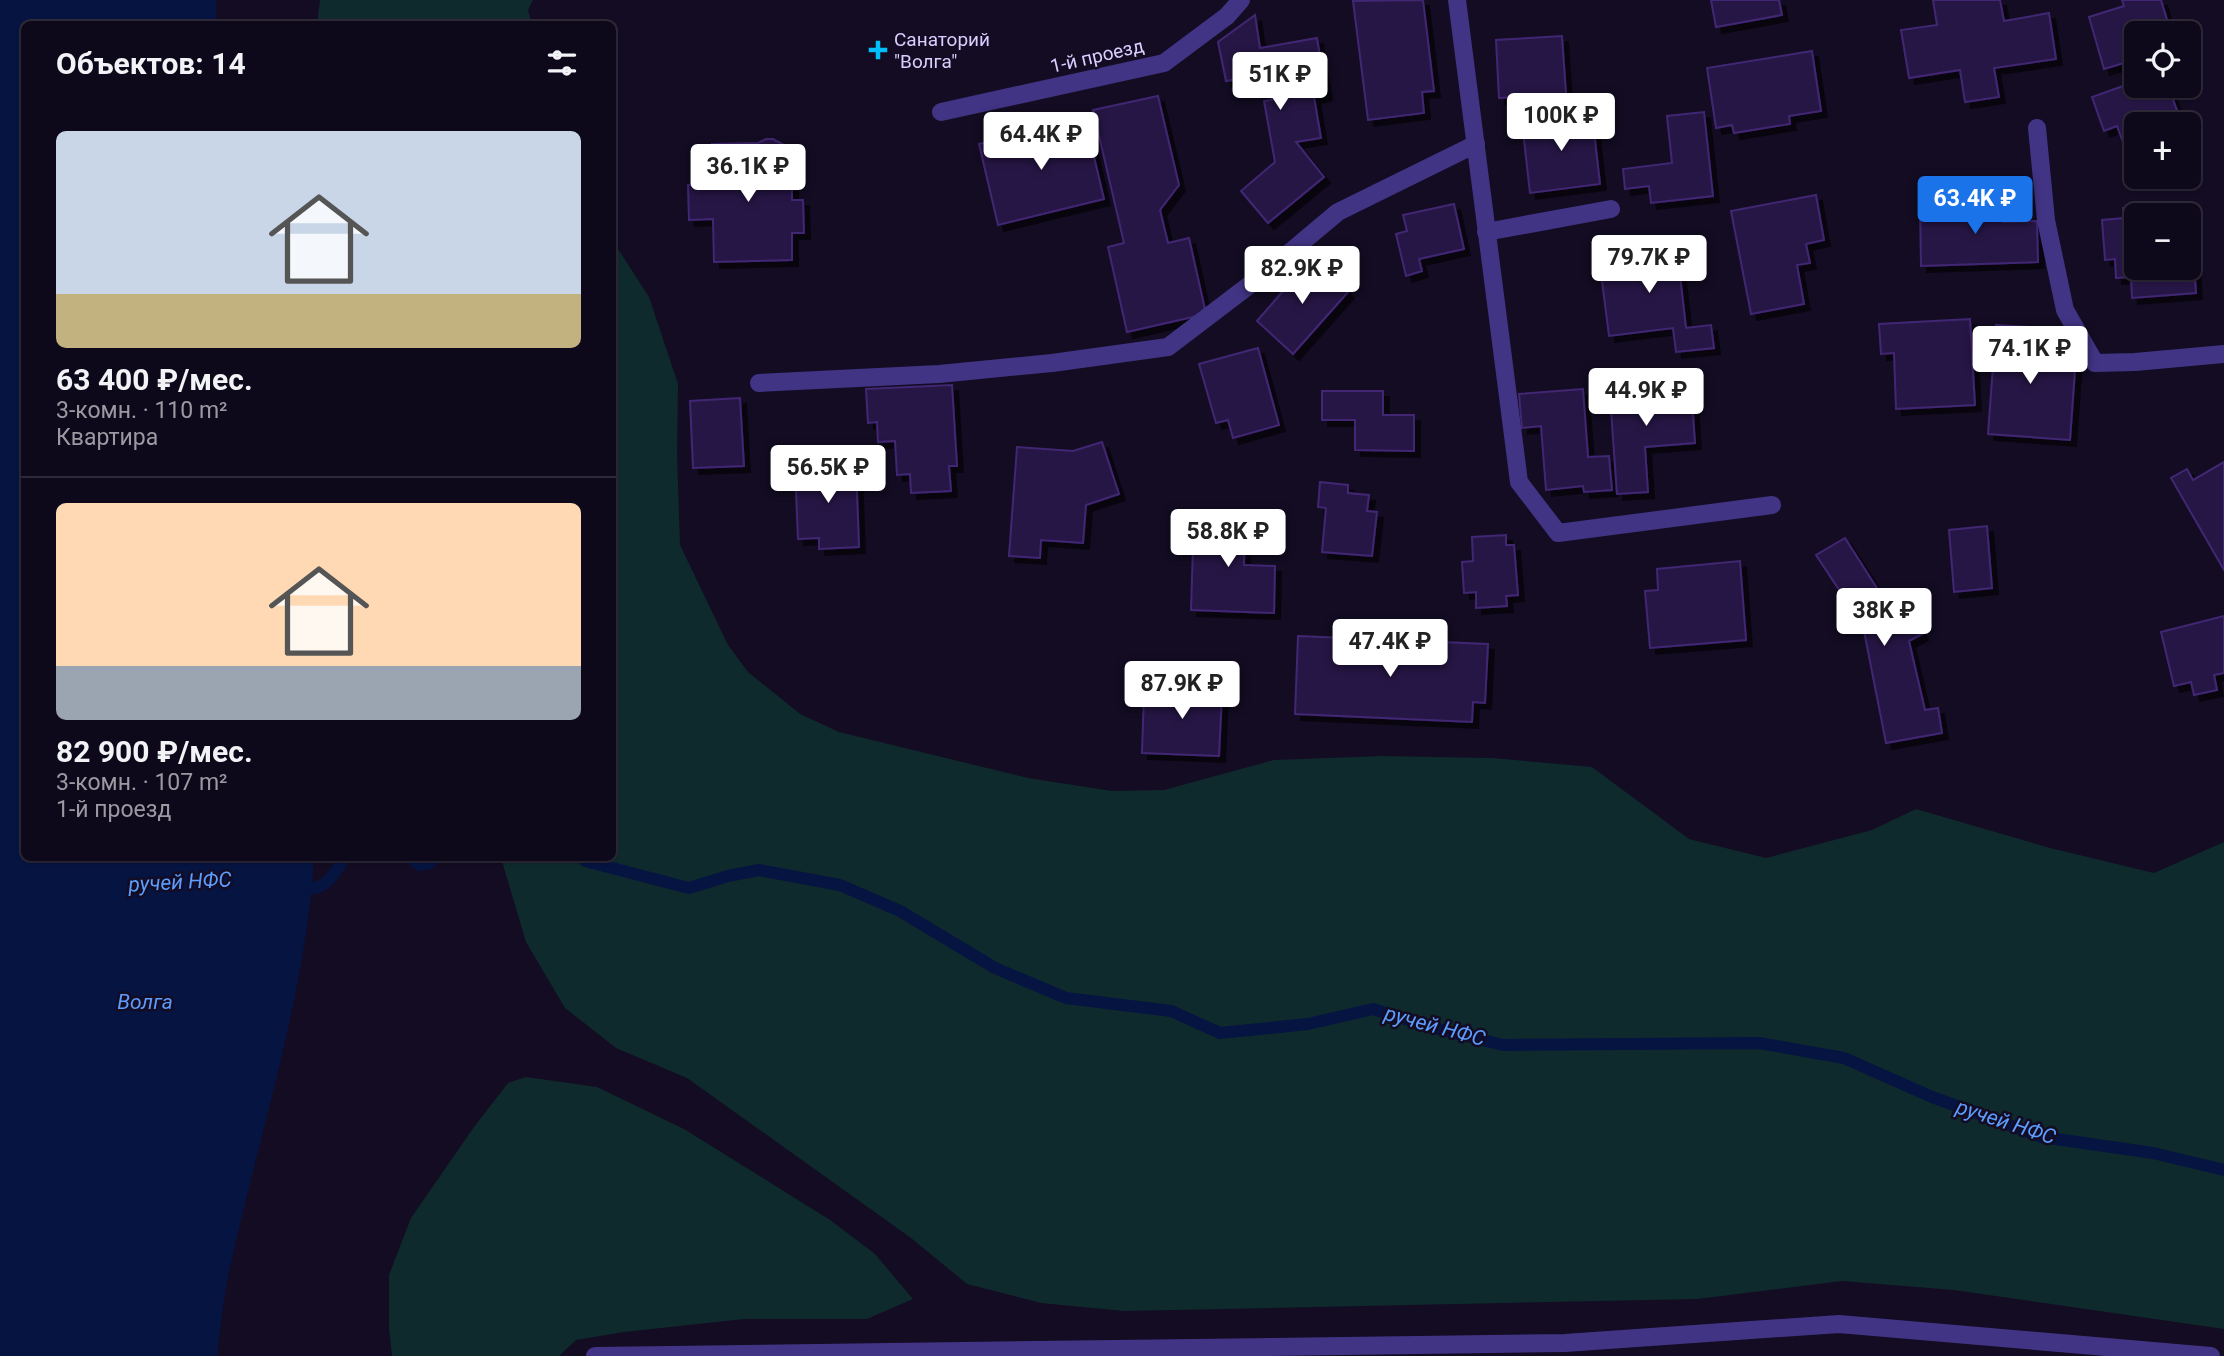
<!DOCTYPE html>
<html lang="ru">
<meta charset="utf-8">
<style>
:root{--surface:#0e091a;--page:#1c1727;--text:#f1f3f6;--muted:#9b9aa2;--line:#2e2a39;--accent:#1a73e8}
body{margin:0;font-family:Roboto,sans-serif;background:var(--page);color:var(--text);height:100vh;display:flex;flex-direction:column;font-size:26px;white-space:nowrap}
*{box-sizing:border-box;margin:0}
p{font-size:23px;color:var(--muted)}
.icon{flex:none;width:38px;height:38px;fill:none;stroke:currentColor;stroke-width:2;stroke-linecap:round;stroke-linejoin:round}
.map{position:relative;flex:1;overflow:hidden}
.details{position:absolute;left:21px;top:21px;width:595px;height:840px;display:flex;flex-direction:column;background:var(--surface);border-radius:10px;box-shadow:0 2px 5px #0004,0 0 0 2px var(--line)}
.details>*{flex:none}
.fabs{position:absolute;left:2124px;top:21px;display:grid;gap:14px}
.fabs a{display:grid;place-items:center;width:77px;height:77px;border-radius:10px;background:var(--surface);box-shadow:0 2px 5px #0004,0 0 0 2px var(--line);font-size:35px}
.price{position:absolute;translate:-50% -60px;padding:0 16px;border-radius:7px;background:#fff;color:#222;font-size:23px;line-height:46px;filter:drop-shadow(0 2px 4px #0008)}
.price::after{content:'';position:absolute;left:50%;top:42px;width:21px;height:16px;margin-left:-10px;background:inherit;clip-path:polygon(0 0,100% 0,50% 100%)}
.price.active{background:var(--accent);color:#fff}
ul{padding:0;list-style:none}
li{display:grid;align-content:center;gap:14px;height:371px;padding:0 35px}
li+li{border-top:2px solid var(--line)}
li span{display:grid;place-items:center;height:217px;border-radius:10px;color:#555}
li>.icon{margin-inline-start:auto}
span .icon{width:126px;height:126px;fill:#fffc;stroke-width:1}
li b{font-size:30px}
h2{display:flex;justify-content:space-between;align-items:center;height:84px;padding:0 35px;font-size:30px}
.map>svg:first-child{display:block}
</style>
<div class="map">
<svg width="2224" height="1356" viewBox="0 0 2224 1356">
<defs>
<filter id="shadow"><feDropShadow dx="6" dy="6" stdDeviation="0" flood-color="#0009"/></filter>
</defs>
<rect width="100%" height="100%" fill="#130c23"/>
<g fill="#0f2a2d">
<polygon points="320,0 533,0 528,10 532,24 317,24"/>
<polygon points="613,241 649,297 678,384 677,454 680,545 728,645 748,672 800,714 839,732 1028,778 1112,791 1164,790 1274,760 1382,756 1492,758 1592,767 1689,839 1766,858 1872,830 1916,809 2050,848 2154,873 2224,842 2224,1329 1954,1290 1842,1281 1697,1299 1124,1311 1041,1303 967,1284 911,1238 687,1078 616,1048 565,1008 526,942 501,858 612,858"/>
<polygon points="526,1077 597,1087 684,1129 830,1220 875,1254 913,1299 867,1319 744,1319 624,1332 576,1340 559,1356 392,1356 389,1328 389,1275 411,1218 474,1127 508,1083"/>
</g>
<path fill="#061442" d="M0,0h216v24h-192v834h290c-9,146 -59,286 -88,429 -4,23 -6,46 -9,69h-217z"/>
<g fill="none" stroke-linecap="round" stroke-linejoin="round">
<g stroke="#061442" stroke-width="12">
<polyline points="411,858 420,865 429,863 435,858"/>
<polyline points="583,858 585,861 689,888 728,876 759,870 840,885 900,911 995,968 1066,998 1171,1011 1220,1033 1308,1024 1373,1009 1438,1029 1503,1045 1759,1043 1844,1058 1932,1097 2042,1137 2153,1153 2224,1170"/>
<path d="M297,888c27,5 35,-10 47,-30"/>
</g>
</g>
<g fill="#271745" stroke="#412773" stroke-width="2" filter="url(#shadow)">
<polygon points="1423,0 1434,91 1422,92 1424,113 1368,120 1353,1"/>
<polygon points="1711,0 1779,0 1782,15 1716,27"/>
<polygon points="1933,0 2000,0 2004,21 2049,13 2056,59 1994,68 1999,97 1965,102 1960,70 1909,78 1901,30 1937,25"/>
<polygon points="2122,0 2161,0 2171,33 2137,33 2137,59 2104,69 2089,17 2124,6"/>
<polygon points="1255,15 1260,48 1317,38 1326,94 1314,97 1321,138 1296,142 1324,177 1268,223 1241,191 1275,162 1264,101 1272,100 1268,74 1226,81 1218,42"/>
<polygon points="1562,36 1566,94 1499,98 1496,40"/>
<polygon points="1812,51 1821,111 1789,116 1790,124 1734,133 1732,125 1716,128 1707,68"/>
<polygon points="2137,81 2137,86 2168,86 2182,124 2137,124 2137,160 2133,148 2126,150 2117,126 2104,131 2092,97"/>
<polygon points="1158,96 1179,185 1160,210 1168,243 1189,238 1206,314 1127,332 1108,247 1124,243 1093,110"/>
<polygon points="1704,112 1713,196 1651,203 1649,186 1625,189 1623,169 1672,163 1667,116"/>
<polygon points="1592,114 1600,184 1530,193 1522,122"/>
<polygon points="1085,119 1104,199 998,225 979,144"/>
<polygon points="766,139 773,139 784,145 787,160 781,166 772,169 773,186 792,186 792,200 803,200 804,233 792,233 792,260 714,262 713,219 689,220 688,185 712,184 712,144 758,143"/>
<polygon points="1816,195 1824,240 1806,244 1810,263 1797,265 1804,304 1751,314 1731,211"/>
<polygon points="2004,203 2004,222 2037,221 2038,262 1921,266 1920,205"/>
<polygon points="1454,204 1464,249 1419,259 1422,271 1406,276 1396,234 1407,231 1403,215"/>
<polygon points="2174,204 2175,215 2137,215 2137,268 2189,268 2189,223 2191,223 2196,293 2132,298 2131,277 2116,278 2115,259 2105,260 2102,220 2124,218 2123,208"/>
<polygon points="1659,241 1660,251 1677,249 1686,328 1711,325 1714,348 1676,352 1673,328 1609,336 1600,265 1614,263 1612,246"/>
<polygon points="1311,259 1348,292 1293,354 1257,321"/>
<polygon points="1970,319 1975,405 1896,409 1894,353 1881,354 1879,324"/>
<polygon points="1996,325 2047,328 2045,354 2076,356 2070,440 1988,434"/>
<polygon points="1258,348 1279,425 1233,438 1228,420 1216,423 1199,364"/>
<polygon points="1640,380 1641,390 1691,386 1695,443 1645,447 1648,492 1617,494 1609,382"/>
<polygon points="952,385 957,466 949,466 951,491 911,493 910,474 897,475 895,441 878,442 877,422 868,423 866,389"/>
<polygon points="1583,389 1588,457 1609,456 1612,490 1584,492 1583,486 1546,490 1541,426 1522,428 1519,394"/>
<polygon points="1322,391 1383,391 1383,415 1414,415 1414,451 1355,450 1355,420 1322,420"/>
<polygon points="740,398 744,466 693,468 690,401"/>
<polygon points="1102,442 1119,494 1086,505 1083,543 1041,540 1040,558 1009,556 1017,447 1073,451"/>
<polygon points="2224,462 2224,570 2171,478 2187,469 2193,480"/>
<polygon points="856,465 859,547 819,549 819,538 798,539 795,467"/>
<polygon points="1320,482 1348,485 1348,493 1369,495 1367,511 1377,512 1372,556 1322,552 1326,508 1318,507"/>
<polygon points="1194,515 1245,517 1244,565 1275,566 1274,613 1191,610"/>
<polygon points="1987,526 1992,588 1954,592 1949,530"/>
<polygon points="1506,535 1506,545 1514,545 1518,595 1506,596 1507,606 1476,608 1476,592 1464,593 1462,562 1473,561 1472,537"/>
<polygon points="1845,538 1894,615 1909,607 1922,634 1909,641 1925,710 1938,708 1942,733 1886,743 1863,626 1816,555"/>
<polygon points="1740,561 1746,640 1650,648 1645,591 1658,590 1657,569"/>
<polygon points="2224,616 2224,673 2214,675 2217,690 2194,695 2191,682 2174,686 2161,632"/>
<polygon points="1298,636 1488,644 1485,703 1473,702 1472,722 1295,714"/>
<polygon points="1161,681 1194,683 1194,692 1222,693 1219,756 1142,753 1144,694 1160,695"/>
</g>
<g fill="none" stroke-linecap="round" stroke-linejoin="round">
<g stroke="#423485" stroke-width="18">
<polyline points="1457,0 1519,482 1558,533 1772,505"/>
<polyline points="2037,128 2046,220 2065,310 2095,363 2135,362 2224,354"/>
<polyline points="1486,232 1611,209"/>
<polyline points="759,383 939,374 1052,363 1168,347 1264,274 1338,212 1476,144"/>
</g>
<g stroke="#423485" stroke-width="18">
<polyline points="941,112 1164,63 1227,16 1241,0"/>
<polyline points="595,1356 1565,1343 1839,1324 2211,1356"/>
</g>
</g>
<path fill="#00bef9" stroke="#130c23" stroke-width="2.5" d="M874.5 39.5h7v7h7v7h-7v7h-7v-7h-7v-7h7z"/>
<g text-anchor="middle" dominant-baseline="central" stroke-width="5" stroke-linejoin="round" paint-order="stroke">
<g font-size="19" fill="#daceff" stroke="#130c23" text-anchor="start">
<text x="894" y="39">Санаторий<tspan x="894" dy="22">"Волга"</tspan></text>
</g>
<g font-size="19" fill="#daceff" stroke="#130c23">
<text transform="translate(1097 56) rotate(-13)">1-й проезд</text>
</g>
<g font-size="21" font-style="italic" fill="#5c9dff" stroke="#130c23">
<text transform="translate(180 882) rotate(-3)">ручей НФС</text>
<text x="145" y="1002">Волга</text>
<text transform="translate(1435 1026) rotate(15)">ручей НФС</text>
<text transform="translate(2006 1122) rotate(18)">ручей НФС</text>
</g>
</g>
</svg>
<div class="fabs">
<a><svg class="icon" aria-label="locate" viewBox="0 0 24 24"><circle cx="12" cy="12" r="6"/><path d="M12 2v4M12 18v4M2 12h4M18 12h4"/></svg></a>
<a>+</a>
<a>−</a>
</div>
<b class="price" style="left:1280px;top:112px">51K ₽</b>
<b class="price" style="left:1561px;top:153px">100K ₽</b>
<b class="price" style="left:1041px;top:172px">64.4K ₽</b>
<b class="price" style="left:748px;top:204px">36.1K ₽</b>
<b class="price active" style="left:1975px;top:236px">63.4K ₽</b>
<b class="price" style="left:1649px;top:295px">79.7K ₽</b>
<b class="price" style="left:1302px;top:306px">82.9K ₽</b>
<b class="price" style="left:2030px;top:386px">74.1K ₽</b>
<b class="price" style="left:1646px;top:428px">44.9K ₽</b>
<b class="price" style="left:828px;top:505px">56.5K ₽</b>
<b class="price" style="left:1228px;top:569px">58.8K ₽</b>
<b class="price" style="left:1884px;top:648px">38K ₽</b>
<b class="price" style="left:1390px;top:679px">47.4K ₽</b>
<b class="price" style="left:1182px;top:721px">87.9K ₽</b>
<section class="details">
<h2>Объектов: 14<svg class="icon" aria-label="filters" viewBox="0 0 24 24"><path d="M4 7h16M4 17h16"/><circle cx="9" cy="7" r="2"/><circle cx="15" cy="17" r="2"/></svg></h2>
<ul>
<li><span style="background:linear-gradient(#c9d6e8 75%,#c2b280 0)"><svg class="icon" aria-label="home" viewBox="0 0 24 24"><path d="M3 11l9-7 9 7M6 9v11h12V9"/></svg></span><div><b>63 400 ₽/мес.</b><p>3-комн. · 110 m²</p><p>Квартира</p></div></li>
<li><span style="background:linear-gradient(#ffd9b3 75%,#9aa5b1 0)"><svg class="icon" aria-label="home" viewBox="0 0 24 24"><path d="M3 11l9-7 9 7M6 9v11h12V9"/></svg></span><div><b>82 900 ₽/мес.</b><p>3-комн. · 107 m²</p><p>1-й проезд</p></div></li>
</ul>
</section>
</div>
